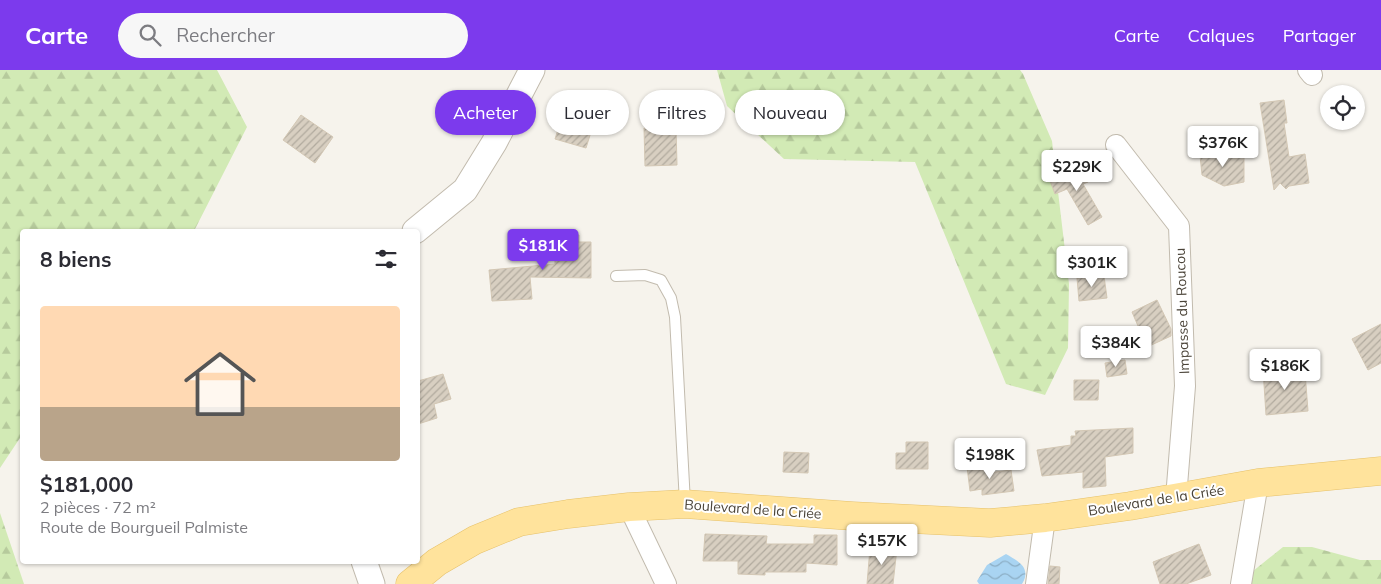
<!DOCTYPE html>
<html lang="fr">
<meta charset="utf-8">
<style>
:root{--surface:#fff;--page:#f7f7f7;--text:#2b2b33;--muted:#7c7c81;--line:#e1e1e2;--accent:#7c3aed}
body{margin:0;font-family:Mulish,sans-serif;background:var(--page);color:var(--text);height:100vh;display:flex;flex-direction:column;font-size:19px;white-space:nowrap}
*{box-sizing:border-box;margin:0}
p{font-size:16px;color:var(--muted)}
.icon{flex:none;width:28px;height:28px;fill:none;stroke:currentColor;stroke-width:2;stroke-linecap:round;stroke-linejoin:round}
.map{position:relative;flex:1;overflow:hidden}
.details{position:absolute;left:20px;top:159px;width:400px;height:335px;display:flex;flex-direction:column;background:var(--surface);border-radius:5px;box-shadow:0 1px 4px #0004}
.details>*{flex:none}
.top-card{position:absolute;left:435px;top:20px;width:475px;height:45px;display:flex;gap:10px}
.controls{position:absolute;left:1320px;top:15px;display:grid;gap:10px}
.controls a{display:grid;place-items:center;width:45px;height:45px;border-radius:50%;background:var(--surface);box-shadow:0 1px 4px #0004;font-size:25px}
.price{position:absolute;translate:-50% -42px;padding:0 11px;border-radius:5px;background:#fff;color:#222;font-size:16px;line-height:32px;filter:drop-shadow(0 1px 2px #0008)}
.price::after{content:'';position:absolute;left:50%;top:30px;width:15px;height:11px;margin-left:-8px;background:inherit;clip-path:polygon(0 0,100% 0,50% 100%)}
.price.current{background:var(--accent);color:#fff}
ul{padding:0;list-style:none}
li{display:grid;align-content:center;gap:10px;height:265px;padding:0 20px}
li+li{border-top:1px solid var(--line)}
li span{display:grid;place-items:center;height:155px;border-radius:5px;color:#555}
li>.icon{margin-inline-start:auto}
span .icon{width:90px;height:90px;fill:#fffc;stroke-width:1}
li b{font-size:21px}
h2{display:flex;justify-content:space-between;align-items:center;height:60px;padding:0 20px;font-size:21px}
.pill{padding:0 18px;border-radius:22px;background:var(--surface);box-shadow:0 1px 4px #0004;font-size:18px;line-height:45px}
.pill.current{background:var(--accent);color:#fff}
header{display:flex;align-items:center;gap:30px;box-sizing:border-box;height:70px;padding:0 25px;background:var(--accent);color:#fff}
header strong{font-size:24px}
nav{display:flex;gap:28px;margin-inline-start:auto;font-size:18px}
.search{width:350px;height:45px;background:var(--page);display:flex;align-items:center;gap:12px;box-sizing:border-box;padding:0 18px;border-radius:28px;color:var(--muted);font-size:19px}
.map>svg:first-child{display:block}
</style>
<header>
<strong>Carte</strong>
<div class="search"><svg class="icon" aria-label="search" viewBox="0 0 24 24"><circle cx="10" cy="10" r="6"/><path d="M15 15l6 6"/></svg>Rechercher</div>
<nav><a>Carte</a><a>Calques</a><a>Partager</a></nav>
</header>
<div class="map">
<svg width="1381" height="514" viewBox="0 0 1381 514">
<defs>
<pattern id="forest-firs" width="22" height="20" patternUnits="userSpaceOnUse" patternTransform="scale(1.25)"><rect width="22" height="20" fill="#d2eab5"/><path d="M5 1l3.5 6h-7zM16 11l3.5 6h-7z" fill="#b6ca9c"/></pattern>
<pattern id="water-waves" width="16" height="10" patternUnits="userSpaceOnUse" patternTransform="scale(1.25)"><rect width="16" height="10" fill="#a9d4f2"/><path d="M0 5q4-4 8 0t8 0" fill="none" stroke="#8caec5"/></pattern>
<pattern id="building-hatch" width="6" height="6" patternUnits="userSpaceOnUse" patternTransform="scale(1.25)"><rect width="6" height="6" fill="#d8cfc1"/><path d="M-1 1l2-2M0 6l6-6M5 7l2-2" fill="none" stroke="#b1aa9e"/></pattern>
</defs>
<rect width="100%" height="100%" fill="#f6f3ec"/>
<g fill="url(#forest-firs)">
<polygon points="0,0 217,0 247,57 194,161 22,161 22,365 0,398"/>
<polygon points="717,0 1020,0 1023,4 1052,71 1069,214 1068,278 1045,325 1006,314 915,92 784,89 727,36"/>
<polygon points="0,443 24,514 0,514"/>
<polygon points="1283,477 1312,477 1360,490 1381,490 1381,514 1237,514"/>
</g>
<path fill="url(#water-waves)" d="M1006,484c12,7 26,14 16,30h-43l-2,-3 10,-16z"/>
<g fill="url(#building-hatch)" stroke="#d3c7b4">
<polygon points="569,24 600,33 586,78 555,69"/>
<polygon points="1284,30 1287,53 1284,53 1289,87 1305,84 1309,113 1289,116 1286,119 1280,113 1274,120 1260,33"/>
<polygon points="301,45 333,67 315,93 283,70"/>
<polygon points="644,58 676,58 677,95 645,96"/>
<polygon points="1231,80 1231,87 1244,87 1244,112 1224,116 1202,105 1200,85"/>
<polygon points="1082,94 1088,112 1083,114 1102,147 1088,155 1067,119 1055,124 1049,108 1067,102 1065,99"/>
<polygon points="566,165 579,165 579,172 591,172 591,208 530,207 532,229 492,231 489,200 555,194 555,172 566,172"/>
<polygon points="1104,206 1107,228 1079,231 1077,208"/>
<polygon points="1157,230 1171,259 1171,266 1147,277 1132,242"/>
<polygon points="1381,254 1381,293 1368,300 1352,269"/>
<polygon points="1113,259 1114,274 1091,277 1090,261"/>
<polygon points="1125,290 1127,304 1107,307 1105,293"/>
<polygon points="1295,296 1295,303 1305,302 1308,341 1266,345 1263,299"/>
<polygon points="443,304 451,329 434,334 437,348 418,354 418,311"/>
<polygon points="1074,310 1099,310 1098,330 1074,330"/>
<polygon points="1133,358 1133,383 1105,387 1106,416 1083,418 1083,402 1042,406 1037,380 1071,375 1071,366 1076,366 1075,361"/>
<polygon points="906,372 928,372 928,399 896,399 896,383 906,383"/>
<polygon points="784,382 809,383 808,403 783,402"/>
<polygon points="987,394 988,403 1011,400 1014,421 982,425 982,419 970,421 967,397"/>
<polygon points="705,464 767,466 766,474 814,474 814,465 837,465 837,495 806,493 806,502 765,502 765,505 738,504 738,491 703,491"/>
<polygon points="1199,474 1211,505 1186,514 1160,514 1153,492"/>
<polygon points="870,478 897,478 893,514 867,514"/>
<polygon points="1050,496 1060,497 1059,514 1048,514"/>
</g>
<g fill="none" stroke-linecap="round" stroke-linejoin="round">
<g stroke="#c2bbae" stroke-width="12">
<polyline id="service" points="616,206 645,205 661,210 671,228 675,247 685,433"/>
</g>
<g stroke="#c2bbae" stroke-width="22">
<g id="minor">
<polyline points="1308,0 1312,5"/>
<polyline points="1116,75 1179,156 1185,316 1176,428"/>
<polyline points="629,437 666,514"/>
<polyline points="1036,514 1045,448"/>
<polyline points="1241,514 1258,413"/>
</g>
</g>
<g stroke="#c2bbae" stroke-width="27">
<g id="tertiary">
<polyline points="415,161 465,120 494,73 532,0"/>
<polyline points="364,491 372,514"/>
</g>
</g>
<g stroke="#e6c16a" stroke-width="29">
<polyline id="primary" points="410,514 437,492 475,470 519,452 568,444 629,437 685,434 852,446 990,453 1045,448 1130,436 1258,413 1381,401"/>
</g>
<use href="#service" stroke="#fff" stroke-width="10"/>
<use href="#minor" stroke="#fff" stroke-width="20"/>
<use href="#tertiary" stroke="#fff" stroke-width="25"/>
<use href="#primary" stroke="#ffe39c" stroke-width="28"/>
</g>
<g text-anchor="middle" dominant-baseline="central" stroke-width="4" stroke-linejoin="round" paint-order="stroke">
<g font-size="14" fill="#4b4439" stroke="#fff">
<text transform="translate(1182 241) rotate(-92)">Impasse du Roucou</text>
<text transform="translate(1156 430) rotate(-9)">Boulevard de la Criée</text>
<text transform="translate(753 439) rotate(4)">Boulevard de la Criée</text>
</g>
</g>
</svg>
<div class="controls">
<a><svg class="icon" aria-label="locate" viewBox="0 0 24 24"><circle cx="12" cy="12" r="6"/><path d="M12 2v4M12 18v4M2 12h4M18 12h4"/></svg></a>
</div>
<b class="price" style="left:1223px;top:98px">$376K</b>
<b class="price" style="left:1077px;top:122px">$229K</b>
<b class="price current" style="left:543px;top:201px">$181K</b>
<b class="price" style="left:1092px;top:218px">$301K</b>
<b class="price" style="left:1116px;top:298px">$384K</b>
<b class="price" style="left:1285px;top:321px">$186K</b>
<b class="price" style="left:990px;top:410px">$198K</b>
<b class="price" style="left:882px;top:496px">$157K</b>
<div class="top-card">
<a class="pill current">Acheter</a>
<a class="pill">Louer</a>
<a class="pill">Filtres</a>
<a class="pill">Nouveau</a>
</div>
<section class="details">
<h2>8 biens<svg class="icon" aria-label="filters" viewBox="0 0 24 24"><path d="M4 7h16M4 17h16"/><circle cx="9" cy="7" r="2"/><circle cx="15" cy="17" r="2"/></svg></h2>
<ul>
<li><span style="background:linear-gradient(#ffd9b3 65%,#b9a48a 0)"><svg class="icon" aria-label="home" viewBox="0 0 24 24"><path d="M3 11l9-7 9 7M6 9v11h12V9"/></svg></span><div><b>$181,000</b><p>2 pièces · 72 m²</p><p>Route de Bourgueil Palmiste</p></div></li>
</ul>
</section>
</div>
